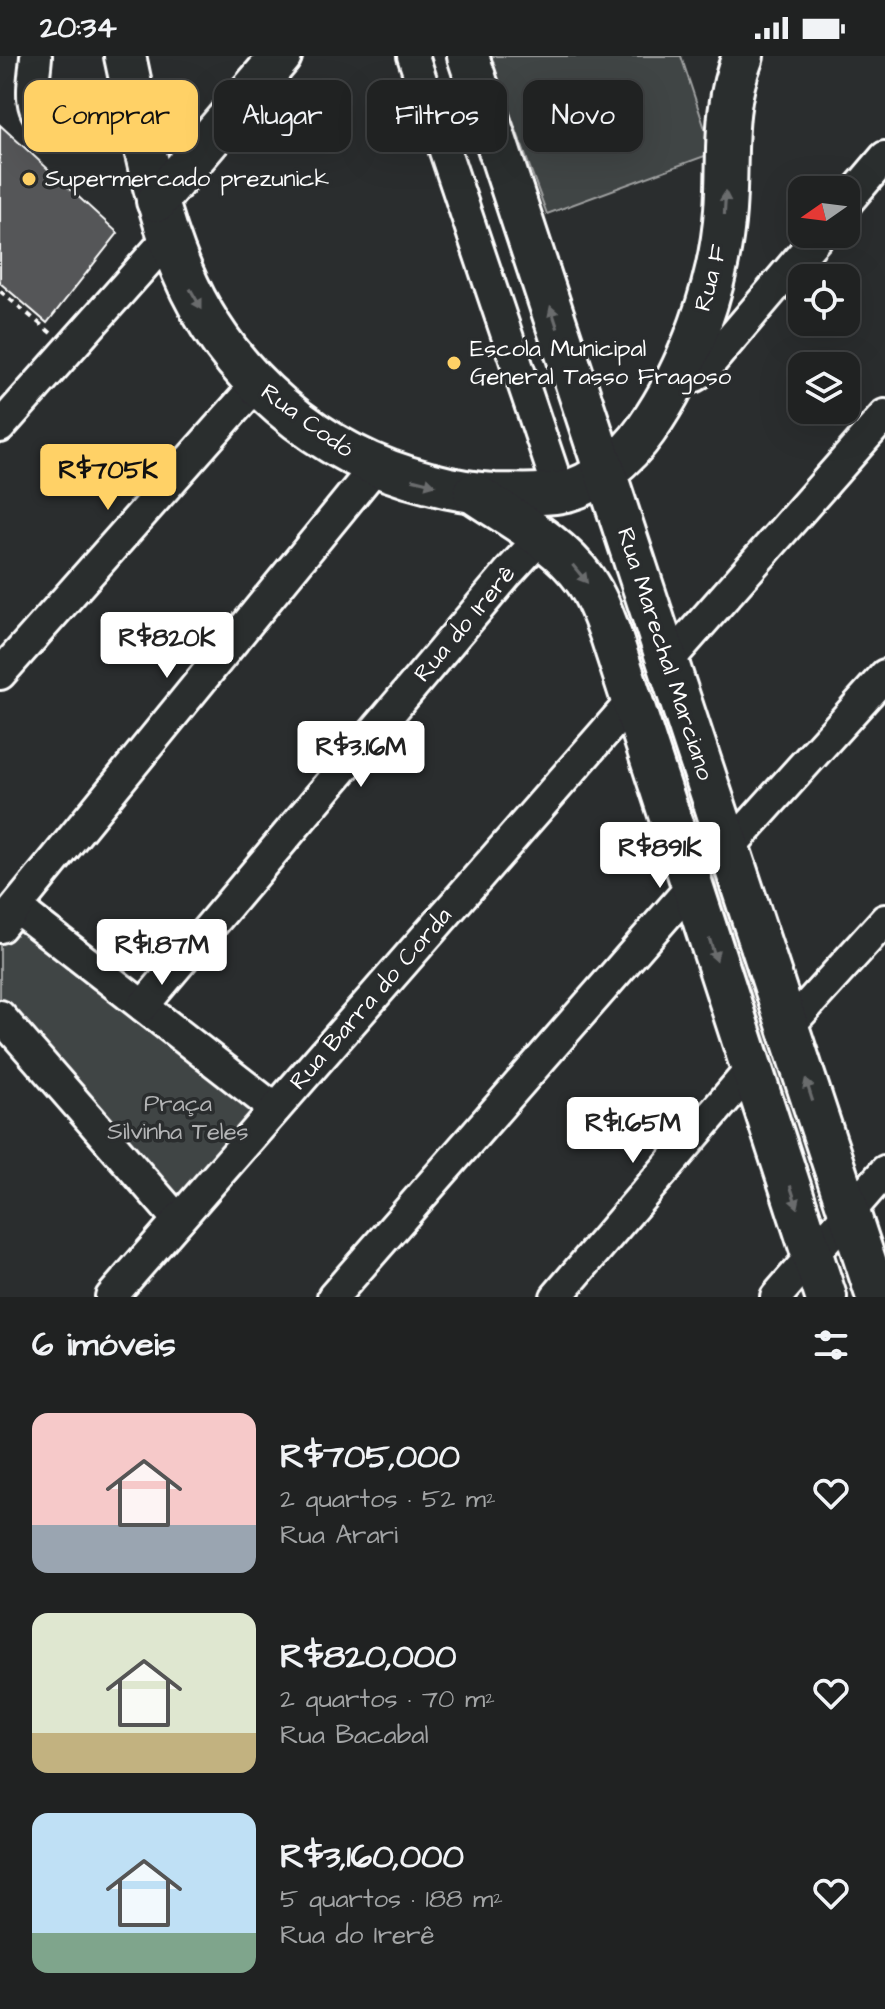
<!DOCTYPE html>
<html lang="pt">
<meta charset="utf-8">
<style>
:root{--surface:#202222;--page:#2d2f2f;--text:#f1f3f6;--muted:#a2a4a5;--line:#3d3f40;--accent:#ffd166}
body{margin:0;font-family:"Architects Daughter",sans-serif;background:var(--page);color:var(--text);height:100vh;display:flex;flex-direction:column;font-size:30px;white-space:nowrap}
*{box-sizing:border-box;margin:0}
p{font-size:26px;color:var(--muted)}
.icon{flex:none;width:44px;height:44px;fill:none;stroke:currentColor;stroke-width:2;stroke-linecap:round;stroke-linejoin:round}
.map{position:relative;height:1241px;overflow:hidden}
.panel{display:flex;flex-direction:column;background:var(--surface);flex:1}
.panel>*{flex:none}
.banner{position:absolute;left:24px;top:24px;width:838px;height:72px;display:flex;gap:16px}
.needle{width:52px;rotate:256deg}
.tools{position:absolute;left:788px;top:120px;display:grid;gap:16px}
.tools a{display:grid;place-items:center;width:72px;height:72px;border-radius:16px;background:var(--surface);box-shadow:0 8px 32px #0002,0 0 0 2px var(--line);font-size:40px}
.price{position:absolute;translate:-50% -68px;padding:0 18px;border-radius:8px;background:#fff;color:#222;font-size:26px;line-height:52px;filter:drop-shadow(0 2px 4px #0008)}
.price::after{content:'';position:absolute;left:50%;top:48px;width:24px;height:18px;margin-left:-12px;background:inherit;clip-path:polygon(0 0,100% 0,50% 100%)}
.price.selected{background:var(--accent);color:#111}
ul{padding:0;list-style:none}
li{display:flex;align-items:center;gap:24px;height:200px;padding:0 32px}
li span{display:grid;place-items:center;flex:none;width:224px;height:160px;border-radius:16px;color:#555}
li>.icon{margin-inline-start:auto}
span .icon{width:96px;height:96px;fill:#fffc;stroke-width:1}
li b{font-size:34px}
h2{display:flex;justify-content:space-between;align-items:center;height:96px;padding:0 32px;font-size:34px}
.chip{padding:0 28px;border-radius:16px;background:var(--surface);box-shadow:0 8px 32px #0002,0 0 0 2px var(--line);font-size:28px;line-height:72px}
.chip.selected{background:var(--accent);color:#111}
.status{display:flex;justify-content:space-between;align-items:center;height:56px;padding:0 40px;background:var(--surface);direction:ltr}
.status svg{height:22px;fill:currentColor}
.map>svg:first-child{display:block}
</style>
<div class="status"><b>20:34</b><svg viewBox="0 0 49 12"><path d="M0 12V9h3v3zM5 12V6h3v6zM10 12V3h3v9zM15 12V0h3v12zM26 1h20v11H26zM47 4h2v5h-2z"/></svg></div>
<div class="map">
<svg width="885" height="1241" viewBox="0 0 885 1241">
<rect width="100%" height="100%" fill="#2a2d2e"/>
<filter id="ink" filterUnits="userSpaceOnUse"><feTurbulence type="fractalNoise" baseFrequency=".0125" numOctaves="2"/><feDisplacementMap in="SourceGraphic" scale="16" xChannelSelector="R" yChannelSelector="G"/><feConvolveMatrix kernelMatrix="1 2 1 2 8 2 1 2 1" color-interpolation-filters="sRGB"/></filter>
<g filter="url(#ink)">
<g fill="#414445" stroke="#a0a2a2" stroke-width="2">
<polygon points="489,0 681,0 713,97 547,158"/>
<polygon points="19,863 258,1055 178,1146 0,946 0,886"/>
</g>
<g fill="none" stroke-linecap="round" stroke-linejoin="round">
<polyline stroke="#a6a7a7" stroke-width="6" points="657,652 805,1111"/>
</g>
<polygon fill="#555758" stroke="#fff" stroke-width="2" points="0,69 118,177 47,267 0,227"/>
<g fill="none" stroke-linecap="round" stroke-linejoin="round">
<g stroke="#fff" stroke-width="36">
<g id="minor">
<path d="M36,0c-1,21 -11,55 11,66l90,-12"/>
<polyline points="413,0 560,437"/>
<polyline points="846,147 885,101"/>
<polyline points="674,329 695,320 706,312 820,178"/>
<polyline points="0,371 169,181"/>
<polyline points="668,605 885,359"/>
<polyline points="0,618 256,329"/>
<polyline points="729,792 885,619"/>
<polyline points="17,852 275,1053"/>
<polyline points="0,871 376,410"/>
<polyline points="143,950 508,517 541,481"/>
<polyline points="0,960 178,1164"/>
<polyline points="788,971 885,864"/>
<polyline points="111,1241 632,645"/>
<polyline points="333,1241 692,830"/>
<polyline points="556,1241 752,1012"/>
<polyline points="776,1241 885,1115"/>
</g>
</g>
<g stroke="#fff" stroke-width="46">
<g id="major">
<path d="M125,0c16,73 28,147 57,215 44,105 137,185 247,212 22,6 43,10 66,11 21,0 44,2 66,-2 32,-5 67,-36 85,-62 43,-61 74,-146 79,-220 4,-56 -3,-100 18,-154"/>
<polyline points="468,0 877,1241"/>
<polyline points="157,145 281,0"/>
<path d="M474,437c38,26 84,49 111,87 12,17 19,37 26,56l215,661"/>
</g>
</g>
<polyline stroke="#fff" stroke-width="4" stroke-dasharray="6 6" stroke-linecap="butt" points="0,235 51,277"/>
<use href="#minor" stroke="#2a2d2e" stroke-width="30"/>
<use href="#major" stroke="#2a2d2e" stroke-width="40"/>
</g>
<defs><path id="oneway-solid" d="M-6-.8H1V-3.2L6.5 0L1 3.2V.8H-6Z" transform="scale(2)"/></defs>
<g fill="#6a6c6d">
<use href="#oneway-solid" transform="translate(725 147) rotate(-87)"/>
<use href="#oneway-solid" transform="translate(196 243) rotate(60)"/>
<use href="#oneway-solid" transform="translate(554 261) rotate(-108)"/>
<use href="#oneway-solid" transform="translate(424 426) rotate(14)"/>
<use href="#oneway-solid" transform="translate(580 518) rotate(51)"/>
<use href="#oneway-solid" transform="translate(713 894) rotate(72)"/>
<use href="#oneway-solid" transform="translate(809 1034) rotate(-108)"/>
<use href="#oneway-solid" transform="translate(794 1141) rotate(72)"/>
</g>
</g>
<g fill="#ffd166" stroke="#2a2d2e" stroke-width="3">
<circle cx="29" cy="123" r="8"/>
<circle cx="454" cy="307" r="8"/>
</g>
<g text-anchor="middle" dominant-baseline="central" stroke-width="7" stroke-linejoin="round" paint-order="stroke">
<g font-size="24" fill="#fff" stroke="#2a2d2e" text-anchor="start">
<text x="45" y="123">Supermercado prezunick</text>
<text x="470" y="293">Escola Municipal<tspan x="470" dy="28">General Tasso Fragoso</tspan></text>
</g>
<g font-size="24" fill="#fff" stroke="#2a2d2e">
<text transform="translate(711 222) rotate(-75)">Rua F</text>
<text transform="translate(307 365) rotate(36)">Rua Codó</text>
<text transform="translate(465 568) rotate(-50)">Rua do Irerê</text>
<text transform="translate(665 598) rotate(72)">Rua Marechal Marciano</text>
<text transform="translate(371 943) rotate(-49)">Rua Barra do Corda</text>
</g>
<g font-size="24" fill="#b3b4b5" stroke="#2a2d2e">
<text x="178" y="1048">Praça<tspan x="178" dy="28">Silvinha Teles</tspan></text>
</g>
</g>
</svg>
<div class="tools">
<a><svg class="needle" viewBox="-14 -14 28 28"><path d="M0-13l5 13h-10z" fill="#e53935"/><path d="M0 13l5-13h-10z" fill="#a2a4a5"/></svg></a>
<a><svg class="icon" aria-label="locate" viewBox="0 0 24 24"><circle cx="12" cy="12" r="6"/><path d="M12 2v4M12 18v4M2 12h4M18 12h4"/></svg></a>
<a><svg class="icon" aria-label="layers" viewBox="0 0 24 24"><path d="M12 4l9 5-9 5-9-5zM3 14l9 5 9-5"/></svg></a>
</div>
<b class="price selected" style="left:108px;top:456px">R$705K</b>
<b class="price" style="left:167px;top:624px">R$820K</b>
<b class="price" style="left:361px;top:733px">R$3.16M</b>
<b class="price" style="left:660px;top:834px">R$891K</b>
<b class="price" style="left:162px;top:931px">R$1.87M</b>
<b class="price" style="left:633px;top:1109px">R$1.65M</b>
<div class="banner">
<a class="chip selected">Comprar</a>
<a class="chip">Alugar</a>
<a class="chip">Filtros</a>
<a class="chip">Novo</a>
</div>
</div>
<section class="panel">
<h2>6 imóveis<svg class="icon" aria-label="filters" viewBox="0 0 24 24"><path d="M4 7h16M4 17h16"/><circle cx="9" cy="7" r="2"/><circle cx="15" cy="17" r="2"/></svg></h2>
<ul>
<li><span style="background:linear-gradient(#f6c9c9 70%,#9aa5b1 0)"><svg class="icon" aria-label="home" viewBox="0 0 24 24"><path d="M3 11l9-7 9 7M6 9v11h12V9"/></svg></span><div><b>R$705,000</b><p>2 quartos · 52 m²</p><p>Rua Arari</p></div><svg class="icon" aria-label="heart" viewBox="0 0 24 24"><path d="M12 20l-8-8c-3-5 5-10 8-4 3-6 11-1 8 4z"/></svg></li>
<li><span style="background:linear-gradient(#dfe7d0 75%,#c2b280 0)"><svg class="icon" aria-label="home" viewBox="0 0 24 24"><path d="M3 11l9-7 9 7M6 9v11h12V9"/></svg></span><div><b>R$820,000</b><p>2 quartos · 70 m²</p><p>Rua Bacabal</p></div><svg class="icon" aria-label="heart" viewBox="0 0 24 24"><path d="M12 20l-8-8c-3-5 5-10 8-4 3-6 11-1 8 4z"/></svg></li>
<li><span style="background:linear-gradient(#bfe0f5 75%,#7fa58c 0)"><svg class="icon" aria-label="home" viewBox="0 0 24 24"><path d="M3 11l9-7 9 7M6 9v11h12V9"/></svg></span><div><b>R$3,160,000</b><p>5 quartos · 188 m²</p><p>Rua do Irerê</p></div><svg class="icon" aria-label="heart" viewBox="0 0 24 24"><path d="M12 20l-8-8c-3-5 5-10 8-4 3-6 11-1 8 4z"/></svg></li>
</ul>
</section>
